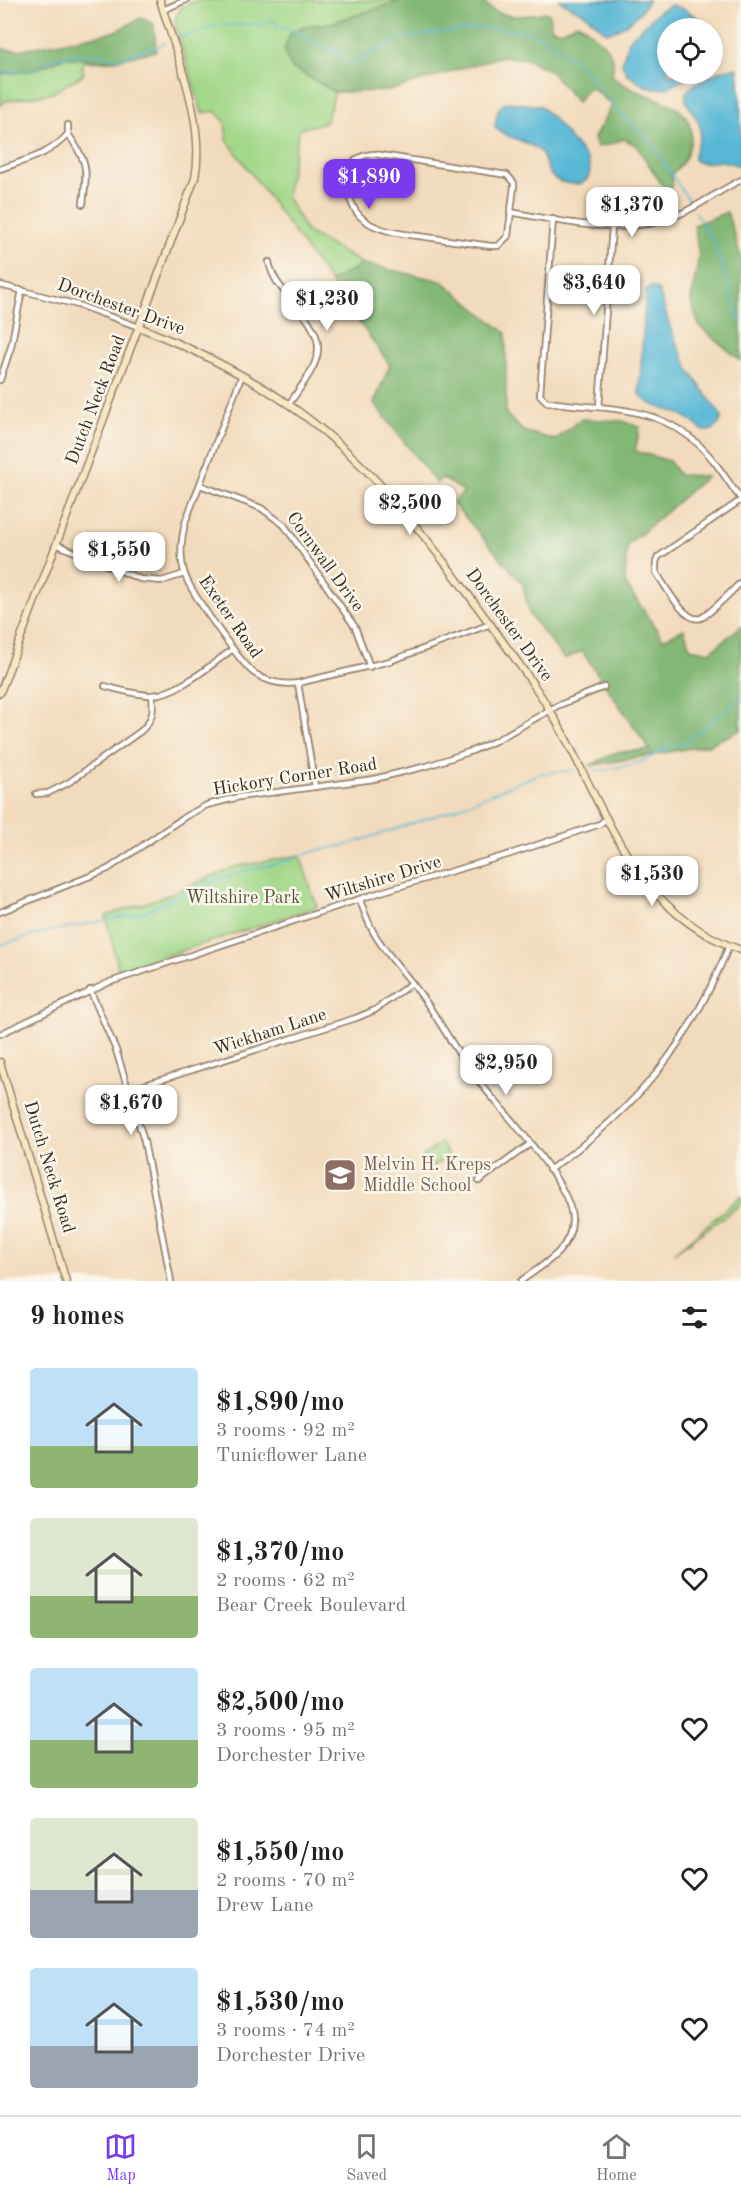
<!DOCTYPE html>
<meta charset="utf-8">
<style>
:root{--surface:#fff;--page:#f6f6f6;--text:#202124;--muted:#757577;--line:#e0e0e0;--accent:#7c3aed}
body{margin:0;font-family:"Old Standard TT",serif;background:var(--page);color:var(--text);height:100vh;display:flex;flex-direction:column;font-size:22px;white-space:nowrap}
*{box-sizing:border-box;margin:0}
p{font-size:20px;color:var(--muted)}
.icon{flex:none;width:33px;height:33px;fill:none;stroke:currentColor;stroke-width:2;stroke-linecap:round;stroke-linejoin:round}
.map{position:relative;height:1281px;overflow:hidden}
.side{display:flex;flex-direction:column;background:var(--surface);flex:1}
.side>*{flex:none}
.tools{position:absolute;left:657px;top:18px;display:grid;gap:12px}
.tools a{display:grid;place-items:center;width:66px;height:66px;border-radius:50%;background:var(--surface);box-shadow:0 3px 9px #0003;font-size:30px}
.price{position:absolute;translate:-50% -51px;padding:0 14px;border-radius:12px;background:#fff;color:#222;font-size:20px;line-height:39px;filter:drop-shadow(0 2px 3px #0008)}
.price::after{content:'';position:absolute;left:50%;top:36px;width:18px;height:14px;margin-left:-9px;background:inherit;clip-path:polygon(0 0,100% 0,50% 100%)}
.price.selected{background:var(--accent);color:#fff}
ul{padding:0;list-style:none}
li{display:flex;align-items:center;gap:18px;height:150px;padding:0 30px}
li span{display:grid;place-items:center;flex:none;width:168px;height:120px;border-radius:6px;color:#555}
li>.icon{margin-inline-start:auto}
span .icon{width:72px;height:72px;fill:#fffc;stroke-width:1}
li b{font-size:26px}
h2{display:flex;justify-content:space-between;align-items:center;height:72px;padding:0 30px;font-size:26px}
.menu{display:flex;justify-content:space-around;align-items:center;height:84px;border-top:2px solid var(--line);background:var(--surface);font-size:16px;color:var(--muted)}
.menu a{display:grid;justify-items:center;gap:3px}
.menu .selected{color:var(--accent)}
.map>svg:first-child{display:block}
</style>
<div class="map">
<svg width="741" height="1281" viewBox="0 0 741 1281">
<rect width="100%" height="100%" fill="#fbf7ec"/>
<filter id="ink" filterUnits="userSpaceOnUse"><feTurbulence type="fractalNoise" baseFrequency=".0167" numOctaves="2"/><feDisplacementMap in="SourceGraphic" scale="12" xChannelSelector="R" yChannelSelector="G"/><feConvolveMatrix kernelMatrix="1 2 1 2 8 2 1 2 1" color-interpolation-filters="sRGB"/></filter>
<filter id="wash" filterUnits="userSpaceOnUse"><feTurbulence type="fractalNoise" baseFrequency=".008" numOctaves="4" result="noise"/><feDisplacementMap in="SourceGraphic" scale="24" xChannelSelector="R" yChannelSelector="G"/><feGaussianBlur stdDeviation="1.35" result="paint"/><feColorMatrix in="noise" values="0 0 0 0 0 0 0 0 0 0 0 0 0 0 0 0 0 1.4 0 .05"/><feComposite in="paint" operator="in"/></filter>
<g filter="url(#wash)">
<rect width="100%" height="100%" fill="#f2dbbc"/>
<g fill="#a3d889" stroke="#6f8154" stroke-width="1.5">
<polygon points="196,0 403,0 332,23 304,26 291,67 335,92 326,122 299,129 286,196 307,232 363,264 330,282 227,140 225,122 215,111 202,113 174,21 181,8"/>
<polygon points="65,57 111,61 83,62 83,75 52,93 6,101 0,106 0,74 31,71"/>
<polygon points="300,855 317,907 119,971 106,916 163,897 234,867"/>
<polygon points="441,1143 449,1155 431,1168 423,1156"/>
<polygon points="741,1196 741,1204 674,1253"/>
</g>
<g fill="#82b875" stroke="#5e714a" stroke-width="1.5">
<path d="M403,0h78c17,20 41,18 64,12l5,3 1,13 10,3 16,-8c11,5 33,24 36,37 1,4 0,11 -1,15 24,28 88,19 78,69 -3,13 -8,23 -19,30l2,12 -6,3 -5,-4 -26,-40 -12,-6 -16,6 -11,2 -3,-9 18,-33 -19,-16h-6l-10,13 -28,-32 -23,-11 -24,-3 -114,35 -53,1 -44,-25 -7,-16 6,-17 14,-8 28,-3z"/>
<polygon points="141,18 154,24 156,51 111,61 65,57 31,71 0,74 0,49 19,50 114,32"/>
<polygon points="727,212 741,257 741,361 699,326 691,301 699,256 694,225"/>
<polygon points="363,264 442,281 506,333 506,414 523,431 555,440 581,419 622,421 640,427 635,451 669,461 679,475 707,476 627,546 625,583 663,639 684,629 690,648 710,652 741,626 741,730 708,745 589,766 617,752 650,750 582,651 564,659 529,614 523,584 453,503 464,491 442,478 436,483 374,403 390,365 330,282"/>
</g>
<g fill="#57b8d6" stroke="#49717a" stroke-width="1.5">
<path d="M558,0h91c-9,14 -26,31 -43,32l-22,-19z"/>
<path d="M671,5c13,2 30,15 39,23h-42v46h25l-26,14 -14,1 -15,-7 -11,-8 -5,-11 7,-23 30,-29z"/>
<path d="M737,68c4,12 4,79 4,98l-19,-5 -22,2 -6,-3c-2,-12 9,-19 6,-33 -2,-12 -17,-22 -14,-35 11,-11 35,-24 51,-24z"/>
<path d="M508,102l32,4 12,11 36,43c2,6 3,12 0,18 -7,11 -32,5 -38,-4 -6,-9 -4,-18 -13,-25 -11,-8 -26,-11 -38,-18l-4,-4c2,-11 1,-21 13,-25z"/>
<path d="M650,287l7,2 2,2 12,39 18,40 33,47c-3,8 -8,15 -17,14 -7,-2 -10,-8 -16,-12 -14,-10 -41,-10 -50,-26l7,-102z"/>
</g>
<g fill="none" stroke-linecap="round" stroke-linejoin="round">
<g stroke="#57b8d6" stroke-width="1.5">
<polyline points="179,38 215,26 257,24 262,26 269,20 275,22 278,26 294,31 339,55 344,61 356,63 398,39 438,33 481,28 520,31 542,37 579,64 627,121 650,141 689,201"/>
<polyline points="0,72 32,71 48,60 74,55 98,54 115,59 126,57 144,49 154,49 165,43"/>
<polyline points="696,213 714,243 741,323"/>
<polyline points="593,770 606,770 642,762 669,747 686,742 741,698"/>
<polyline points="0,945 46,932 142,913 212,881 239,872 276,864 315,851 347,845 455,809 538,774 574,770"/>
</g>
</g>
</g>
<g filter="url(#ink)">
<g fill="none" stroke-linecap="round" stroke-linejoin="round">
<g stroke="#96826d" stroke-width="8">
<g id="street">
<polyline points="163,10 186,0"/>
<path d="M68,134c21,30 19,35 15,70"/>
<path d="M374,154l133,21 7,8v3l-6,50 -10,10h-7c-21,-3 -43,-6 -65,-9 -40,-5 -83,-9 -77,-62 1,-15 11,-20 25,-21z"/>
<path d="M0,169c25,-9 50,-14 68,-35v-9"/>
<path d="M510,212c56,10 116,26 170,2 21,-9 40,-24 61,-34"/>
<path d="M553,219l-13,176 7,7c59,8 113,1 158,49 14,14 24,33 36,48"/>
<path d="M269,262c3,15 11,25 21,36 42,47 33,58 -1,106"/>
<polyline points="0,285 78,305 139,327"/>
<path d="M242,375l-56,145c-5,18 -7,37 -1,55 6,18 55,87 69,98 13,9 29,12 44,10l92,-22 101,-37"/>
<polyline points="0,380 11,347 22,290"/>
<polyline points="599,407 612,227"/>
<polyline points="200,485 261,508 284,525 355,627 370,667"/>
<path d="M741,500l-83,57 -2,5v10c8,12 29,52 45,46 9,-4 32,-28 40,-36"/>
<polyline points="58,545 140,579 162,581 184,574"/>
<polyline points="298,683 315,787"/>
<path d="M105,686c15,4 31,9 47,9 26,-1 60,-31 81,-46"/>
<path d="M36,794l12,-1 20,-10 73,-52c12,-11 13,-21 11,-36"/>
<path d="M360,900c5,14 10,29 19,41 12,19 29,35 42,54 20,27 35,58 56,84 23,30 97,105 95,142 -1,30 -30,44 -51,60"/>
<polyline points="0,912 108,869 186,816 207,805 239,797 374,779 427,766 472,751 495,741 557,706 604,687"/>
<polyline points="90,990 116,1050 144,1141 171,1281"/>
<polyline points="0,1034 110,982 384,891 507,855 600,824 607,818"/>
<polyline points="129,1090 356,1018 375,1010 412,983"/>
<path d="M549,1170c89,-62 139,-124 180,-224"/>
<polyline points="479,1181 530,1144"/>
</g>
</g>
<g stroke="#96826d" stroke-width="9">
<g id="secondary">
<path d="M139,327c52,21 103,45 149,77 75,52 127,118 180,190 23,32 47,63 69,96 64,94 84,219 204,260"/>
<path d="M0,693l195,-515c11,-56 -19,-124 -35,-178"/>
<polyline points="0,1062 66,1281"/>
</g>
</g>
<use href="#street" stroke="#fff" stroke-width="4.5"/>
<use href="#secondary" stroke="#f7e8c3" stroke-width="6"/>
</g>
</g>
<defs>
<g id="school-square" transform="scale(1.725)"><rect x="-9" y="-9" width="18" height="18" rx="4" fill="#8d6e63" stroke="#fbf7ec"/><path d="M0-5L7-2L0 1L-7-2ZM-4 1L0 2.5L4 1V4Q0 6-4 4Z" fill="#fff"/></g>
</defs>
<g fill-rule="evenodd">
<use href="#school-square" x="340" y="1175"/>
</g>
<g text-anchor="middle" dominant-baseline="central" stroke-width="5" stroke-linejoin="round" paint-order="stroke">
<g font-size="18" fill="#3b2a1e" stroke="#fbf7ec">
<text transform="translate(121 307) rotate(20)">Dorchester Drive</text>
<text transform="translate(96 400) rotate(-69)">Dutch Neck Road</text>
<text transform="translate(325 562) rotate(54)">Cornwall Drive</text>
<text transform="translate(230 617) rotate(55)">Exeter Road</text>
<text transform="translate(509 625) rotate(54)">Dorchester Drive</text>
<text transform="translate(295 777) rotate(-9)">Hickory Corner Road</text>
<text transform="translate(383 879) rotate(-17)">Wiltshire Drive</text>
<text transform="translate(270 1032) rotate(-18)">Wickham Lane</text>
<text transform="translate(49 1167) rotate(73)">Dutch Neck Road</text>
</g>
<g font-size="18" fill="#555639" stroke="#fbf7ec">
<text x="243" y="898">Wiltshire Park</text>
</g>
<g font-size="18" fill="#785e54" stroke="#fbf7ec" text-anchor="start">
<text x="363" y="1165">Melvin H. Kreps<tspan x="363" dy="21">Middle School</tspan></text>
</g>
</g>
</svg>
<div class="tools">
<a><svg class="icon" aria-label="locate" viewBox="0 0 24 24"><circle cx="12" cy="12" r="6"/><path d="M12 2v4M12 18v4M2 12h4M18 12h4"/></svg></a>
</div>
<b class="price selected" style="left:369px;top:210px">$1,890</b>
<b class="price" style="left:632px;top:238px">$1,370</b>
<b class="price" style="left:594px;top:316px">$3,640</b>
<b class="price" style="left:327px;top:332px">$1,230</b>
<b class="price" style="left:410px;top:536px">$2,500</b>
<b class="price" style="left:119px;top:583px">$1,550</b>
<b class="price" style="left:652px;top:907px">$1,530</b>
<b class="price" style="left:506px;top:1096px">$2,950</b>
<b class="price" style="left:131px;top:1136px">$1,670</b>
</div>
<section class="side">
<h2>9 homes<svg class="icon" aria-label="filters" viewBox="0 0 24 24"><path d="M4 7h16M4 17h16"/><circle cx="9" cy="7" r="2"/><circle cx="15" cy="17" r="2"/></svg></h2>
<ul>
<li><span style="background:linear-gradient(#bfe0f5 65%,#8fb573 0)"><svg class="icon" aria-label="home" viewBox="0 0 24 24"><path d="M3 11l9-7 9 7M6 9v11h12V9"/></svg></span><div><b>$1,890/mo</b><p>3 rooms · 92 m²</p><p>Tunicflower Lane</p></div><svg class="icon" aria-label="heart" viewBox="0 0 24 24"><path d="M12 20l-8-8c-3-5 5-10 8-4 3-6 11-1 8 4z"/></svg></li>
<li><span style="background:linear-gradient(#dfe7d0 65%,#8fb573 0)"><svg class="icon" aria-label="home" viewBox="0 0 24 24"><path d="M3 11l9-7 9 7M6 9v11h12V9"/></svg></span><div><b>$1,370/mo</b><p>2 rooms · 62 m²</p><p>Bear Creek Boulevard</p></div><svg class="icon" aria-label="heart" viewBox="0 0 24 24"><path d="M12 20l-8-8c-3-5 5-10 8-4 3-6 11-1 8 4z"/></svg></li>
<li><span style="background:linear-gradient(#bfe0f5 60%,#8fb573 0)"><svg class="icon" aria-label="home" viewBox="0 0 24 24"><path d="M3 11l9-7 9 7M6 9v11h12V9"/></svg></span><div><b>$2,500/mo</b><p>3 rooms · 95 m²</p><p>Dorchester Drive</p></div><svg class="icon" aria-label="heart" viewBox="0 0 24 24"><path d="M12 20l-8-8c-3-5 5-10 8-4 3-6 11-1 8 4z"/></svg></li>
<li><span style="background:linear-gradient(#dfe7d0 60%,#9aa5b1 0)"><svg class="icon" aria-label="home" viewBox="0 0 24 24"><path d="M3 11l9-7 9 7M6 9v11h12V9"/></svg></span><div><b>$1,550/mo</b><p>2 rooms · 70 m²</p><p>Drew Lane</p></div><svg class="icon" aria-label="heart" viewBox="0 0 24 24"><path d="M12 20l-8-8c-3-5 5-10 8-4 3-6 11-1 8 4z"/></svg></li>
<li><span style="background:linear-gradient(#bfe0f5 65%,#9aa5b1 0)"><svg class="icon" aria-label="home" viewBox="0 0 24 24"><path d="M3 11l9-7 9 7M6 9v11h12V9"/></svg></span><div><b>$1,530/mo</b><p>3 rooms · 74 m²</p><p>Dorchester Drive</p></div><svg class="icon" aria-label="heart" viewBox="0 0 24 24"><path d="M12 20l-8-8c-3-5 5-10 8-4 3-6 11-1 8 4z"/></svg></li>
</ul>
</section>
<nav class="menu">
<a class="selected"><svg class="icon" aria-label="map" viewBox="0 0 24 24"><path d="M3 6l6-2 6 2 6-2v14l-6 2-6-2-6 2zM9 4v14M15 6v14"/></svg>Map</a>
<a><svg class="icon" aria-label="saved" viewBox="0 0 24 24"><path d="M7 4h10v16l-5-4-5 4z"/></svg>Saved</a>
<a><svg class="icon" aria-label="home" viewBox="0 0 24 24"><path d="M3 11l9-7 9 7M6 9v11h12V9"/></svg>Home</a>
</nav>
